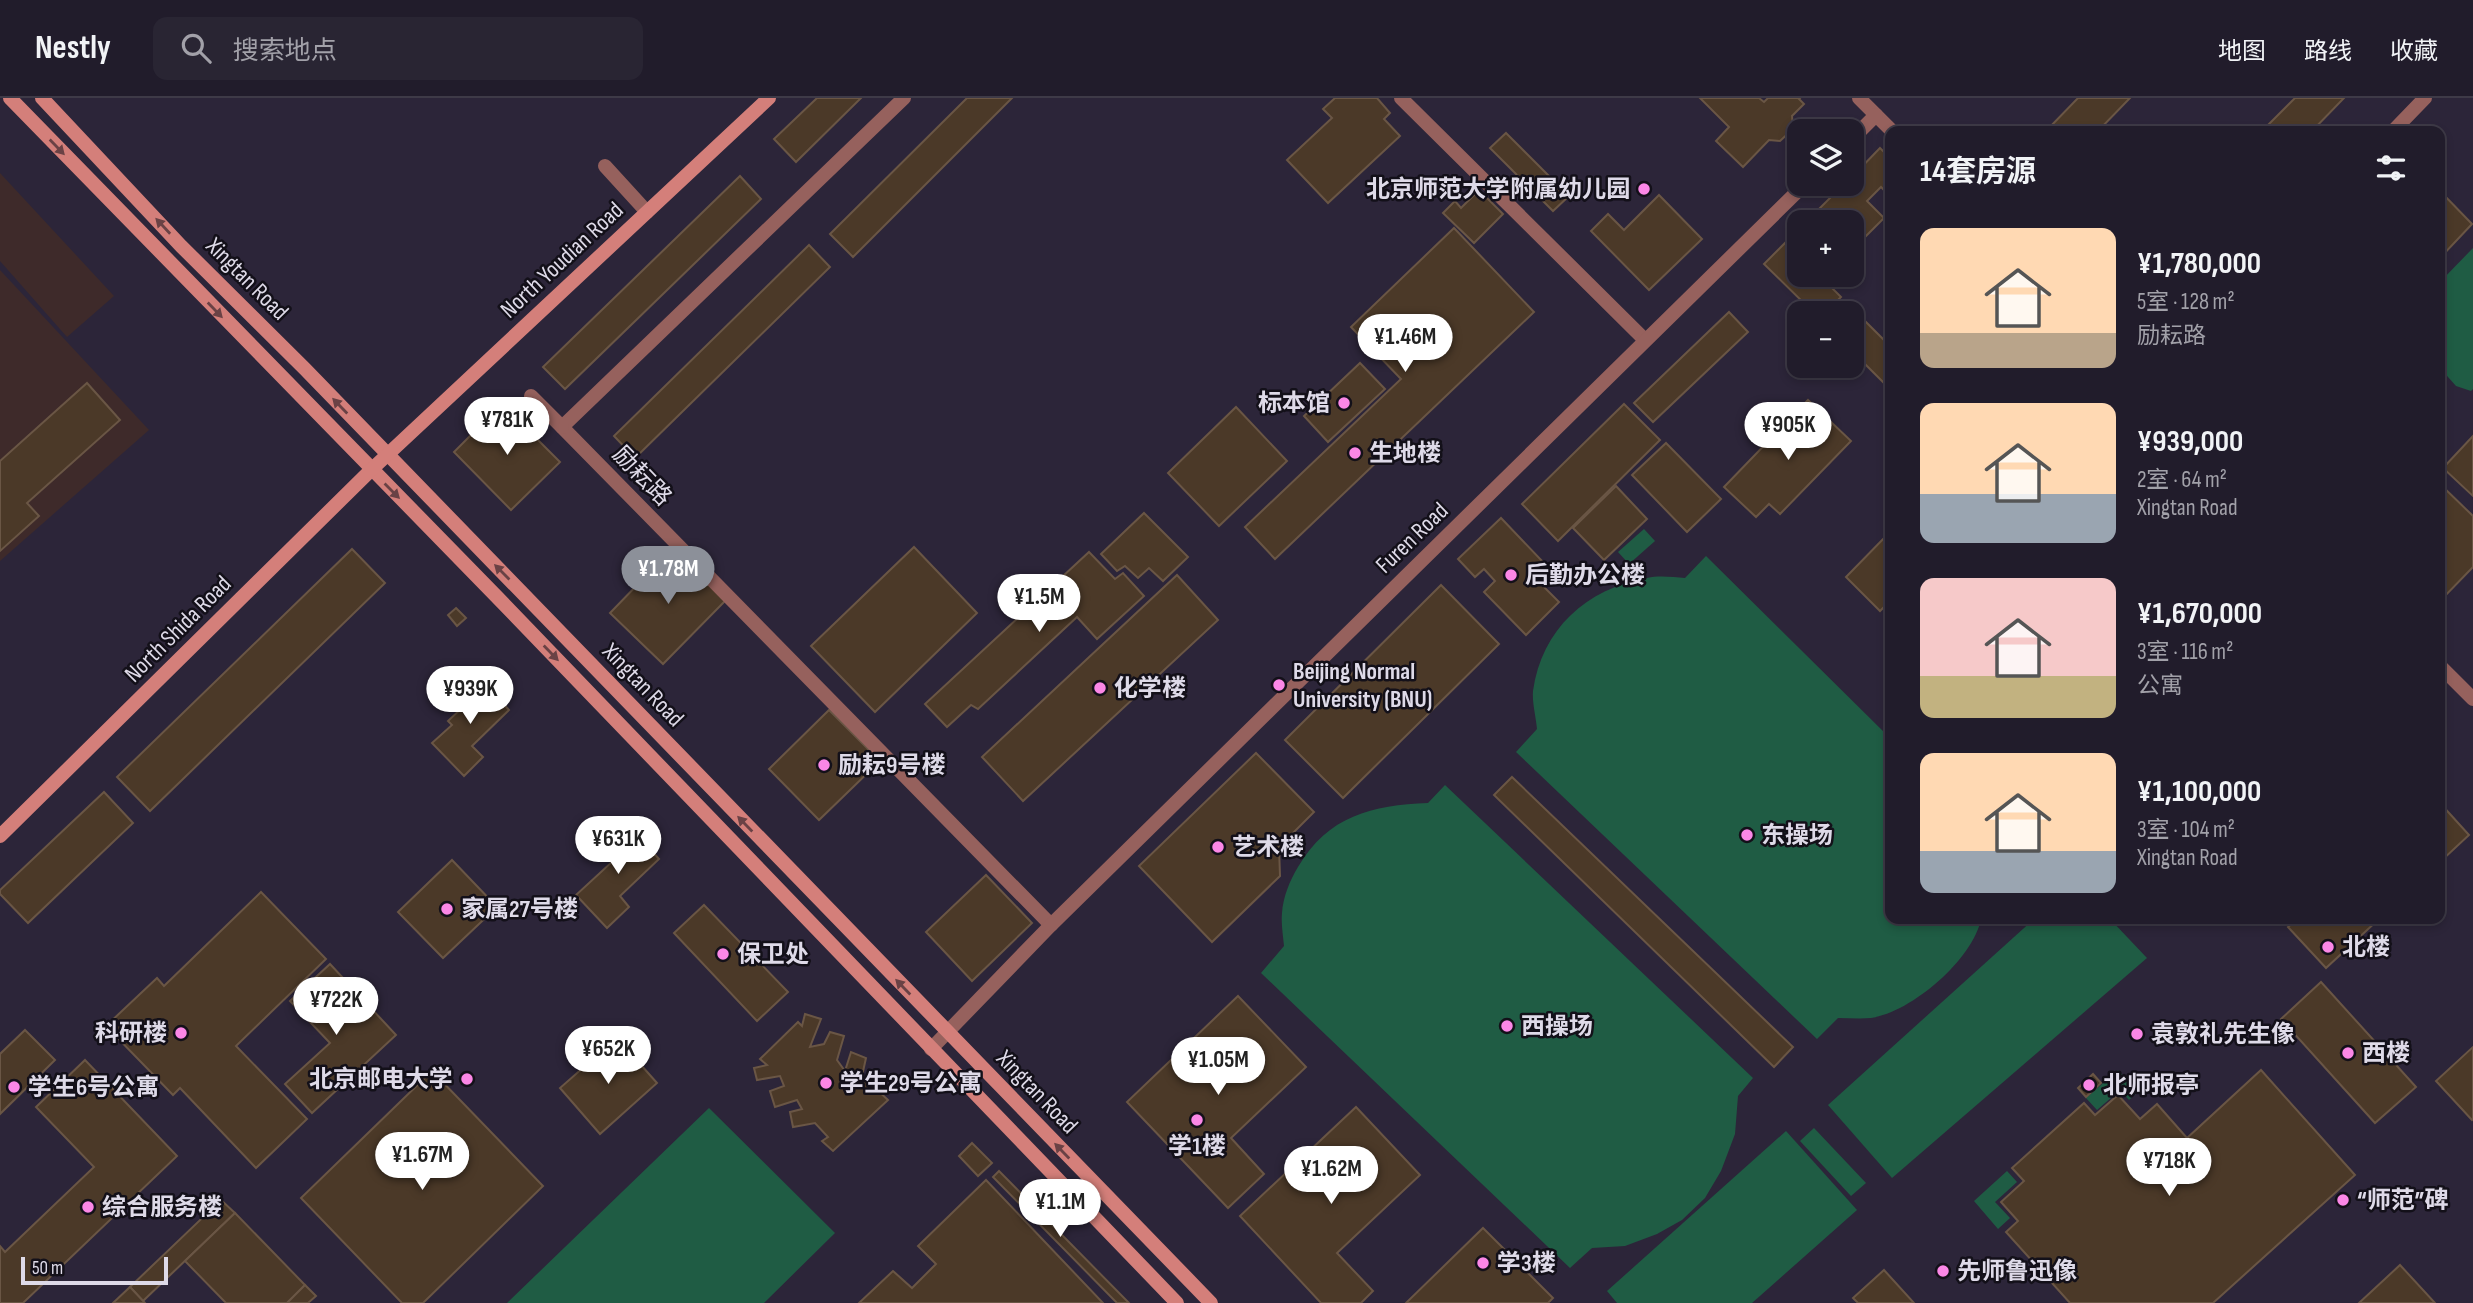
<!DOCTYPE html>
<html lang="zh">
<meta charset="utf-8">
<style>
:root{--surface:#211c2b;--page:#292533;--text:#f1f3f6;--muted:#a2a1a9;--line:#3e3a47;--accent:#8c9099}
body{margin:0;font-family:"Sofia Sans Condensed","Noto Sans SC",sans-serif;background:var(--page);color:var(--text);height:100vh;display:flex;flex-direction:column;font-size:26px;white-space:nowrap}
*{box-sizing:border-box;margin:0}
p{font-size:23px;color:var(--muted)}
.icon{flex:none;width:38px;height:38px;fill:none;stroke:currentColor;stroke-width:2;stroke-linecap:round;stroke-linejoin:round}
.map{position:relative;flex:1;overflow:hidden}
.sheet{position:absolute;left:1885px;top:28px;width:560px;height:798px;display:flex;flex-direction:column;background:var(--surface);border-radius:14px;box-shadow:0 4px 10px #0003,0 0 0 2px var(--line)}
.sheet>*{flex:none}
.controls{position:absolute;left:1787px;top:21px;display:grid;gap:14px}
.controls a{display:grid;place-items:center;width:77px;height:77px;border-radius:14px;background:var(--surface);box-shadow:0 4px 10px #0003,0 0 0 2px var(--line);font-size:35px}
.scale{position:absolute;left:21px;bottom:18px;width:147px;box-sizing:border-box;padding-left:7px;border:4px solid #dedae8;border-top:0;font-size:19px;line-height:24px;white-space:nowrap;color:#dedae8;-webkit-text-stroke:5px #131019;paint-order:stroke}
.price{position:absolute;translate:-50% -60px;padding:0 16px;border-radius:24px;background:#fff;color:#222;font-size:23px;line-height:46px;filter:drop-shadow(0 2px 4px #0008)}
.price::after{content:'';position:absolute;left:50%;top:42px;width:21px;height:16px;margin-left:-10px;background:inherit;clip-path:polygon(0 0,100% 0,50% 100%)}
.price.selected{background:var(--accent);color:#fff}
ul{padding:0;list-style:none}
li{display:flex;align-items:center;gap:21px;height:175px;padding:0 35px}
li span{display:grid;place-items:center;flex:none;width:196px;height:140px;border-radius:14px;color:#555}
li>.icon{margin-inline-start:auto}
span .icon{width:84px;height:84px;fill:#fffc;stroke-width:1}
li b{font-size:30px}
h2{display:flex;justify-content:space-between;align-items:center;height:84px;padding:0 35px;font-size:30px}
header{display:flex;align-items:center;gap:42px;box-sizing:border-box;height:98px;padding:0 35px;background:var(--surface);border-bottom:2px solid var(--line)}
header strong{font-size:33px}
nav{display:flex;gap:38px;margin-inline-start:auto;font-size:24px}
.search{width:490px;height:63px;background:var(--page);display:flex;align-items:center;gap:18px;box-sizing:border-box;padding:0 24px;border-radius:14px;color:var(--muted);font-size:26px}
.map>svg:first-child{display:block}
</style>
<header>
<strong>Nestly</strong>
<div class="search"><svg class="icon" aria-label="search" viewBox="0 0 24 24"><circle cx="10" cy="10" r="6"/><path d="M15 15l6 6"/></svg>搜索地点</div>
<nav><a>地图</a><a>路线</a><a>收藏</a></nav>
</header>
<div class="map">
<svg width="2473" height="1205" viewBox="0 0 2473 1205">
<rect width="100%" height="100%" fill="#2c2539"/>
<g fill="#3e2a2a">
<polygon points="0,75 114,198 67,239 0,163"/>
<polygon points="0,172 149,332 0,463"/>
</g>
<g fill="#1f5c44">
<polygon points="2473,150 2473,291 2471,293 2456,288 2440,270 2440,184"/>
<polygon points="1644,431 1655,443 1629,466 1618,454"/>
<path d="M1706,458l184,182v181h91c-8,40 -69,93 -110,99 -11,1 -22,0 -33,0l-21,21 -301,-287 21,-23c-1,-12 -5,-26 -4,-38 9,-62 53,-102 114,-113 12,-3 26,-1 38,0z"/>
<path d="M1445,687l308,293 -15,18 -3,38 -14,37 -16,27 -23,22 -25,14 -32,12 -33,2 -22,20 -309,-295 23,-27c-1,-11 -3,-22 -2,-33 1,-16 8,-33 16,-46 30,-51 74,-62 130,-64z"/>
<polygon points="2034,821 2110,821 2147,860 1892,1080 1828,1007"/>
<polygon points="2118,972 2138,994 2129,1002 2120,992 2097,1012 2086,1000"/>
<polygon points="709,1010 835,1135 766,1203 764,1205 507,1205"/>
<polygon points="1814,1030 1866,1085 1851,1098 1800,1043"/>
<polygon points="1786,1033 1857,1112 1752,1205 1617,1205 1607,1193"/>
<polygon points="2007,1073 2017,1084 1995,1104 2010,1120 1998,1131 1974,1103"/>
</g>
<g fill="#4b3928" stroke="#6a5645" stroke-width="2">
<polygon points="817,0 861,0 796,64 774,41"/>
<polygon points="967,0 1012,0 853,159 830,136"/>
<polygon points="1335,0 1377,0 1390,15 1384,21 1400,38 1328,105 1287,62 1332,20 1323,11"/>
<polygon points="1700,0 1759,0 1764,4 1768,0 1800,0 1799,1 1804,6 1792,18 1793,31 1780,43 1769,42 1743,69 1716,43 1729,29"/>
<polygon points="2078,0 2130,0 2098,33 2046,33"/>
<polygon points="2295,0 2344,0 2312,33 2262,33"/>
<polygon points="1506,35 1569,98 1553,113 1490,50"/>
<polygon points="1880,50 1890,60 1890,88 1885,93 1881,89 1867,103 1884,120 1852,152 1852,124 1806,124 1844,86 1852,86 1852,79"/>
<polygon points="740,78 761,101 565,291 543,269"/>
<polygon points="1479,92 1503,116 1474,145 1443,115 1455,103 1461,110"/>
<polygon points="2440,93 2472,126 2440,160"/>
<polygon points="1659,97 1702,141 1649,192 1591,133 1608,116 1624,132"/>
<polygon points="1454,130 1534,214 1275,461 1245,429 1401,281 1351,229"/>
<polygon points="1799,131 1799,177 1819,177 1841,199 1825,215 1814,215 1764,166"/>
<polygon points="809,147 830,169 635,360 614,338"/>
<polygon points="1851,209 1886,244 1890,240 1890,279 1884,285 1852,253 1852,215 1844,215"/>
<polygon points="1729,214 1748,234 1653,324 1634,305"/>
<polygon points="1360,265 1385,291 1328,344 1304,318"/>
<polygon points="87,285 120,322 27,405 39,418 0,453 0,363"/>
<polygon points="1808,302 1851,343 1780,416 1769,406 1756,419 1724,389"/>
<polygon points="502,306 560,364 511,412 454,354"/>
<polygon points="1624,306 1660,342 1558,443 1522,406"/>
<polygon points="1236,309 1287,363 1219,428 1168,375"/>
<polygon points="2473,338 2473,398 2443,370"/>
<polygon points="1666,345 1721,401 1687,434 1632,377"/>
<polygon points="2440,386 2473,418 2473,469 2442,501 2440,498"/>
<polygon points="1616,388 1647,421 1604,462 1573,430"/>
<polygon points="1144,415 1188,459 1163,483 1149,470 1138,480 1125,468 1117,473 1101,456"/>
<polygon points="1501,420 1543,464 1531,476 1559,504 1526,537 1484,494 1495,483 1484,471 1475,479 1458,461"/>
<polygon points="1890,434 1890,503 1880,513 1846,479"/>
<polygon points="914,449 977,515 875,614 811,548"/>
<polygon points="673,450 726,502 663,566 610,515"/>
<polygon points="352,451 385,485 150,713 117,679"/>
<polygon points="1089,454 1115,481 1123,475 1144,498 1097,541 1077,519 978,611 971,607 947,629 925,606"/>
<polygon points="1177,477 1218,522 1023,703 982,659"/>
<polygon points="1441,487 1499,546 1343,700 1285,642"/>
<polygon points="456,510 466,520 457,528 448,517"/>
<polygon points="479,580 509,612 472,648 483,659 464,678 432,645 452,627 448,623 463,609 456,602"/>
<polygon points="829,612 880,663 819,722 769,671"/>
<polygon points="1256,655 1314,714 1279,749 1280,778 1212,844 1139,768"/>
<polygon points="1512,679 1793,949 1774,969 1494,697"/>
<polygon points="104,694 133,725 28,825 0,796 0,792"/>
<polygon points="2440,705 2469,737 2440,764"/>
<polygon points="628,726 659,761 620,798 629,809 607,830 576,797 613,763 601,750"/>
<polygon points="452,762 497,809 443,860 398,814"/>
<polygon points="986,777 1032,825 972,883 926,834"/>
<polygon points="261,794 326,861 236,948 307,1021 256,1070 180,990 173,997 106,928 157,880 164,888"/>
<polygon points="704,807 788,894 757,923 674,835"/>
<polygon points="2297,821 2379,821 2326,870 2288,829"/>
<polygon points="330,866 396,937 312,1015 285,986 330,945 290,903"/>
<polygon points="2321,884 2416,989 2375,1025 2281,921"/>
<polygon points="1238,898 1306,969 1231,1040 1264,1076 1228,1110 1127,1004"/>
<polygon points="805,916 821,921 810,949 824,946 830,934 844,938 837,962 845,973 851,954 866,960 862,978 888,1002 833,1053 822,1043 828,1039 815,1025 793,1029 790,1014 802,1011 797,1002 775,1009 770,993 784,988 780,978 757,982 754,970 767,967 760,961 798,924 802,928"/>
<polygon points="25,932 55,962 0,1016 0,956"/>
<polygon points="617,940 657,985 600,1036 560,990"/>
<polygon points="2473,949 2473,1021 2472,1022 2436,983"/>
<polygon points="85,962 177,1058 23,1205 0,1205 0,1148 5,1154 94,1069 36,1009"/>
<polygon points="2261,972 2355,1077 2213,1205 2070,1205 2006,1134 2018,1123 2001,1104 2024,1083 2012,1070 2084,1005 2095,1017 2118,997 2140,1021 2157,1006 2187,1040"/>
<polygon points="432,973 543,1088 423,1205 402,1205 301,1100"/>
<polygon points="2093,976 2101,985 2086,999 2078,990"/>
<polygon points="1356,1009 1420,1077 1337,1155 1373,1193 1361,1205 1321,1205 1240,1118"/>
<polygon points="972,1045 992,1065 978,1078 959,1058"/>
<polygon points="999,1073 1129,1205 1117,1205 993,1079"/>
<polygon points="986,1082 1103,1205 859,1205 893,1173 912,1190 936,1166 918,1148"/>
<polygon points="221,1102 235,1115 143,1203 130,1189"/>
<polygon points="235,1115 305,1187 287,1205 226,1205 185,1163"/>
<polygon points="1483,1130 1553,1200 1548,1205 1406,1205"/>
<polygon points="2400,1167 2435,1205 2359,1205"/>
<polygon points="1884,1172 1914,1205 1858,1205 1853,1200"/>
<polygon points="305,1187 316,1198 308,1205 287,1205"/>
<polygon points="130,1189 145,1205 113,1205"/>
</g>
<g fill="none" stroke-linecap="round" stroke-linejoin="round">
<g stroke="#96615d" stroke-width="14">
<polyline points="904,0 562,329 1051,827"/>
<polyline points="1401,0 1645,242"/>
<polyline points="1859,0 1892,33"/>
<polyline points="2393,33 2425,0"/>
<polyline points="1852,41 1876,17"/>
<polyline points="605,68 647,114"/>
<polyline points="531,298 562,329"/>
<polyline points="2440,568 2473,601"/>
<polyline points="931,951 1051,827 1805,86"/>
</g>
<g stroke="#d47f7a" stroke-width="14">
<polyline points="10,0 498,500 1177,1205"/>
<polyline points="42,0 181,148 305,271 1211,1205"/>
<polyline points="0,738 371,372 769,0"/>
</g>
</g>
<defs><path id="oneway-solid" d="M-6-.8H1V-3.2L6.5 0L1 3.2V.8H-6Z" transform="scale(1.75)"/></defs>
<g fill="#6a4245">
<use href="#oneway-solid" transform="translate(57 49) rotate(46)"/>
<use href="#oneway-solid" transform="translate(163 128) rotate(-133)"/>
<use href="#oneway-solid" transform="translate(215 212) rotate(46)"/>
<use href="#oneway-solid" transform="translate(340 308) rotate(-134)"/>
<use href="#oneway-solid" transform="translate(392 393) rotate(45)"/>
<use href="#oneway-solid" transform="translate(502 474) rotate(-135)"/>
<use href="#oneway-solid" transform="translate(551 555) rotate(46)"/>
<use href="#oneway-solid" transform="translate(745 726) rotate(-134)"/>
<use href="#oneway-solid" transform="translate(903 889) rotate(-134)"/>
<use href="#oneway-solid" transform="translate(1062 1053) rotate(-134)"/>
</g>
<g fill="#fb87e6" stroke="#131019" stroke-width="2.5">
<circle cx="1644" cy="91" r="7"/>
<circle cx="1344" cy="305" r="7"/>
<circle cx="1355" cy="355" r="7"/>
<circle cx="1511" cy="477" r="7"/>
<circle cx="1279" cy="587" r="7"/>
<circle cx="1100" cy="590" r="7"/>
<circle cx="824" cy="667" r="7"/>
<circle cx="1747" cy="737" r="7"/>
<circle cx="1218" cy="749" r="7"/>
<circle cx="447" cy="811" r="7"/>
<circle cx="2328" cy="849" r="7"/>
<circle cx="723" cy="856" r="7"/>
<circle cx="1507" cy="928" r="7"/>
<circle cx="181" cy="935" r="7"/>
<circle cx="2137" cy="936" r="7"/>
<circle cx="2348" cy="955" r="7"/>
<circle cx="467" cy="981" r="7"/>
<circle cx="826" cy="985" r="7"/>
<circle cx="2089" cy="987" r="7"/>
<circle cx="14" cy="989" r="7"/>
<circle cx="1197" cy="1022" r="7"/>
<circle cx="2343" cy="1102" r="7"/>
<circle cx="88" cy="1109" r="7"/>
<circle cx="1483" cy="1165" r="7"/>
<circle cx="1943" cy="1173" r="7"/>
</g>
<g text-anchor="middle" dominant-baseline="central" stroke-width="5" stroke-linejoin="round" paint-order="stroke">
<g font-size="24" font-weight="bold" fill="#dedae8" stroke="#131019" text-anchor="start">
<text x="1630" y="91" text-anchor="end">北京师范大学附属幼儿园</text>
<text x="1330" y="305" text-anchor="end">标本馆</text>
<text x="1369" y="355">生地楼</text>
<text x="1525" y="477">后勤办公楼</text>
<text x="1293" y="573">Beijing Normal<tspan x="1293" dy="28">University (BNU)</tspan></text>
<text x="1114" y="590">化学楼</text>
<text x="838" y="667">励耘9号楼</text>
<text x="1761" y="737">东操场</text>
<text x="1232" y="749">艺术楼</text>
<text x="461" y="811">家属27号楼</text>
<text x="2342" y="849">北楼</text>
<text x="737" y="856">保卫处</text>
<text x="1521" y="928">西操场</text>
<text x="167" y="935" text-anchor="end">科研楼</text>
<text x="2151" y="936">袁敦礼先生像</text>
<text x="2362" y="955">西楼</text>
<text x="453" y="981" text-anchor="end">北京邮电大学</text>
<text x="840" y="985">学生29号公寓</text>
<text x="2103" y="987">北师报亭</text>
<text x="28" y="989">学生6号公寓</text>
<text x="1197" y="1048" text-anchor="middle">学1楼</text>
<text x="2357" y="1102">“师范”碑</text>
<text x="102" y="1109">综合服务楼</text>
<text x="1497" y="1165">学3楼</text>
<text x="1957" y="1173">先师鲁迅像</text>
</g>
<g font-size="24" fill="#dedae8" stroke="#131019">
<text transform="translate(562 162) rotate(-43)">North Youdian Road</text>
<text transform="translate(247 181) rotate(45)">Xingtan Road</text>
<text transform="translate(642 378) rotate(46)">励耘路</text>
<text transform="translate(1412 440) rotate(-44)">Furen Road</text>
<text transform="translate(178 531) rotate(-45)">North Shida Road</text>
<text transform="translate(643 587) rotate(46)">Xingtan Road</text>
<text transform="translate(1037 994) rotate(46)">Xingtan Road</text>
</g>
</g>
</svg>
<div class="controls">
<a><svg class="icon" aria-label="layers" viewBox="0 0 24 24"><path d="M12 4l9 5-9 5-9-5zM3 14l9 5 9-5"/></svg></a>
<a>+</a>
<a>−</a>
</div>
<div class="scale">50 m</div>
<b class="price" style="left:1405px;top:276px">¥1.46M</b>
<b class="price" style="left:507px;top:359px">¥781K</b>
<b class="price" style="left:1788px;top:364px">¥905K</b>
<b class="price selected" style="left:668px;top:508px">¥1.78M</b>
<b class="price" style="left:1039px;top:536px">¥1.5M</b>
<b class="price" style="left:470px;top:628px">¥939K</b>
<b class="price" style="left:618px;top:778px">¥631K</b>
<b class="price" style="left:336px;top:939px">¥722K</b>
<b class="price" style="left:608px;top:988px">¥652K</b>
<b class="price" style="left:1218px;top:999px">¥1.05M</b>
<b class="price" style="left:422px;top:1094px">¥1.67M</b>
<b class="price" style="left:2169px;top:1100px">¥718K</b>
<b class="price" style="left:1331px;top:1108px">¥1.62M</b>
<b class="price" style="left:1060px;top:1141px">¥1.1M</b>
<section class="sheet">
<h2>14套房源<svg class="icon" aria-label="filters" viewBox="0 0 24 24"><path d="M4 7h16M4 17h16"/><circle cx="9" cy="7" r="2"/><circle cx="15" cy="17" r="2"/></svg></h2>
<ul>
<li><span style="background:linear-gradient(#ffd9b3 75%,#b9a48a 0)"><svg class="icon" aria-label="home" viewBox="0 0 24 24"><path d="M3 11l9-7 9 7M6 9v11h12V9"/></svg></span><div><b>¥1,780,000</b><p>5室 · 128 m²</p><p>励耘路</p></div></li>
<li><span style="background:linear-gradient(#ffd9b3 65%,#9aa5b1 0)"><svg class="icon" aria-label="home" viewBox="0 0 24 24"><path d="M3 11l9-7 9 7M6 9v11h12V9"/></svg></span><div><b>¥939,000</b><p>2室 · 64 m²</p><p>Xingtan Road</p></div></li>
<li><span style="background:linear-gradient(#f6c9c9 70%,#c2b280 0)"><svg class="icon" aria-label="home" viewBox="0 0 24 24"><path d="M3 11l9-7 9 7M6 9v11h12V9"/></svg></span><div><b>¥1,670,000</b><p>3室 · 116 m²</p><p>公寓</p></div></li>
<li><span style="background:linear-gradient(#ffd9b3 70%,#9aa5b1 0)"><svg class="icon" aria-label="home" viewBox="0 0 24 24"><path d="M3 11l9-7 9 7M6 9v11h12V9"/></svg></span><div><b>¥1,100,000</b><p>3室 · 104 m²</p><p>Xingtan Road</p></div></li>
</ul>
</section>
</div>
